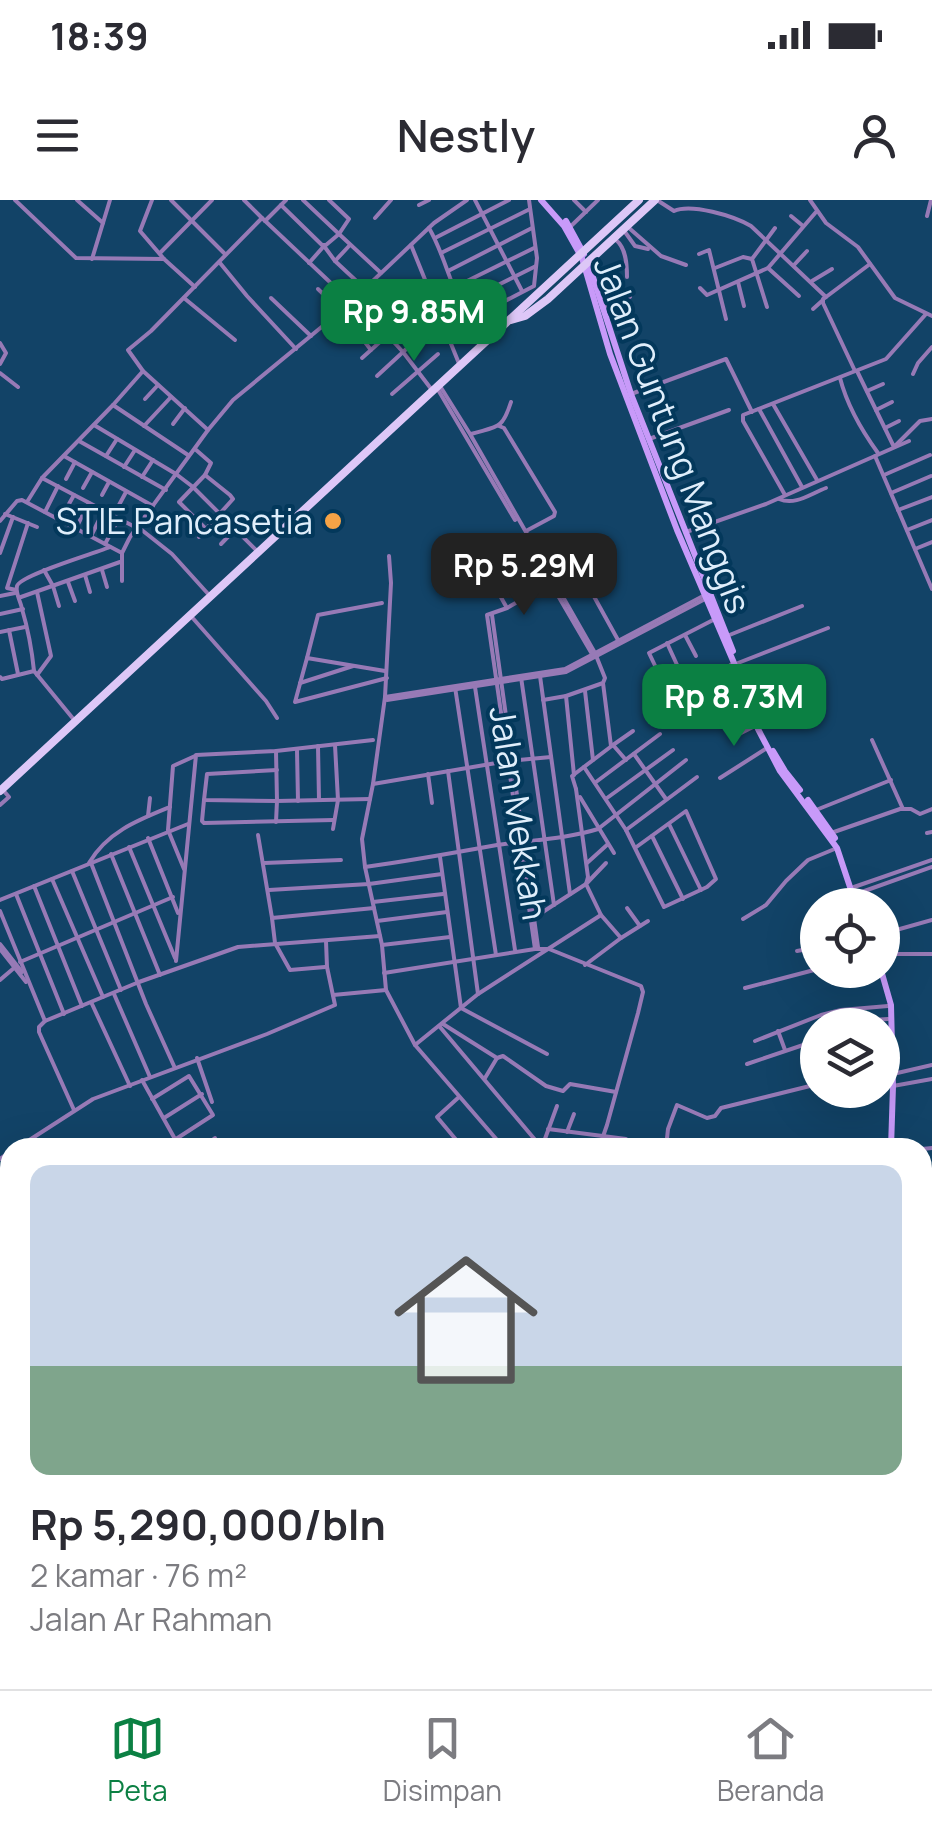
<!DOCTYPE html>
<html lang="id">
<meta charset="utf-8">
<style>
:root{--surface:#fff;--page:#f7f7f7;--text:#2b2b33;--muted:#7c7c81;--line:#e1e1e2;--accent:#0b8043}
body{margin:0;font-family:Manrope,sans-serif;background:var(--page);color:var(--text);height:100vh;display:flex;flex-direction:column;font-size:38px;white-space:nowrap}
*{box-sizing:border-box;margin:0}
p{font-size:32px;color:var(--muted)}
.icon{flex:none;width:55px;height:55px;fill:none;stroke:currentColor;stroke-width:2;stroke-linecap:round;stroke-linejoin:round}
.map{position:relative;flex:1;overflow:hidden}
.drawer{position:absolute;left:0px;top:938px;width:932px;height:552px;display:flex;flex-direction:column;background:var(--surface);border-radius:30px 30px 0 0;box-shadow:0 10px 40px #0002}
.drawer>*{flex:none}
.buttons{position:absolute;left:800px;top:688px;display:grid;gap:20px}
.buttons a{display:grid;place-items:center;width:100px;height:100px;border-radius:50%;background:var(--surface);box-shadow:0 10px 40px #0002;font-size:50px}
.price{position:absolute;translate:-50% -85px;padding:0 22px;border-radius:20px;background:var(--accent);color:#fff;font-size:32px;line-height:65px;filter:drop-shadow(0 2px 5px #0008)}
.price::after{content:'';position:absolute;left:50%;top:60px;width:30px;height:22px;margin-left:-15px;background:inherit;clip-path:polygon(0 0,100% 0,50% 100%)}
.price.on{background:#222;color:#fff}
ul{padding:0;list-style:none}
li{display:grid;align-content:center;gap:20px;height:530px;padding:0 30px}
li span{display:grid;place-items:center;height:310px;border-radius:20px;color:#555}
li>.icon{margin-inline-start:auto}
span .icon{width:180px;height:180px;fill:#fffc;stroke-width:1}
li b{font-size:42px}
.status{display:flex;justify-content:space-between;align-items:center;height:70px;padding:0 50px;background:var(--surface);direction:ltr}
.status svg{height:28px;fill:currentColor}
header{display:flex;justify-content:space-between;align-items:center;height:130px;padding:0 30px;background:var(--surface);font-size:45px;font-weight:600}
.tabs{display:flex;justify-content:space-around;align-items:center;height:140px;border-top:2px solid var(--line);background:var(--surface);font-size:28px;color:var(--muted)}
.tabs a{display:grid;justify-items:center;gap:5px}
.tabs .on{color:var(--accent)}
.map>svg:first-child{display:block}
</style>
<div class="status"><b>18:39</b><svg viewBox="0 0 49 12"><path d="M0 12V9h3v3zM5 12V6h3v6zM10 12V3h3v9zM15 12V0h3v12zM26 1h20v11H26zM47 4h2v5h-2z"/></svg></div>
<header><svg class="icon" aria-label="menu" viewBox="0 0 24 24"><path d="M4 6h16M4 12h16M4 18h16"/></svg>Nestly<svg class="icon" aria-label="person" viewBox="0 0 24 24"><circle cx="12" cy="8" r="4"/><path d="M4 21q1-7 8-7t8 7"/></svg></header>
<div class="map">
<svg width="932" height="1489" viewBox="0 0 932 1489">
<rect width="100%" height="100%" fill="#124367"/>
<g fill="none" stroke-linecap="round" stroke-linejoin="round">
<g stroke="#977ab6" stroke-width="4">
<polyline points="15,0 76,58 164,59"/>
<polyline points="77,0 103,23"/>
<polyline points="152,0 140,31 164,59 195,87"/>
<polyline points="171,0 224,53"/>
<polyline points="244,0 262,18"/>
<polyline points="303,0 339,34 349,19 329,0"/>
<polyline points="475,0 522,91"/>
<polyline points="574,0 586,12"/>
<path d="M657,0l17,11c17,-8 60,5 77,15l75,71 -3,2v4l32,68"/>
<polyline points="810,0 826,23 858,47 895,98 932,116"/>
<polyline points="281,5 322,45 326,45 339,34 381,73"/>
<polyline points="419,5 429,0"/>
<polyline points="791,16 803,26"/>
<polyline points="927,16 931,0"/>
<polyline points="375,18 391,0"/>
<polyline points="265,21 286,0"/>
<polyline points="570,27 598,0"/>
<path d="M429,28c17,29 22,64 41,91l64,-33 3,-28 -8,-58"/>
<polyline points="629,28 661,56 686,65"/>
<polyline points="625,32 635,46 648,49"/>
<polyline points="435,38 509,0"/>
<path d="M616,40c10,8 11,24 11,37"/>
<polyline points="411,45 460,166"/>
<polyline points="160,53 212,0"/>
<polyline points="441,53 530,9"/>
<polyline points="699,54 709,50 726,119"/>
<polyline points="92,59 110,0"/>
<polyline points="335,61 349,46"/>
<polyline points="220,63 247,96 296,149"/>
<polyline points="309,63 324,46 335,61 365,89"/>
<polyline points="794,65 807,51"/>
<polyline points="715,68 743,57 752,59"/>
<polyline points="768,68 799,96"/>
<polyline points="448,71 532,28"/>
<polyline points="375,80 406,118"/>
<polyline points="812,81 832,69"/>
<polyline points="738,82 744,106"/>
<polyline points="453,88 534,48"/>
<polyline points="700,88 707,95 768,68 816,12"/>
<polyline points="318,89 341,111 371,150"/>
<polyline points="826,97 870,64"/>
<polyline points="184,98 235,140"/>
<polyline points="271,98 311,136"/>
<polyline points="354,99 403,152 432,190"/>
<polyline points="460,104 536,66"/>
<polyline points="767,107 752,59 775,28"/>
<polyline points="602,108 630,97"/>
<polyline points="813,109 823,100"/>
<polyline points="0,143 6,153 0,164"/>
<polyline points="362,158 420,106"/>
<polyline points="857,171 894,247 920,221 932,219"/>
<polyline points="0,173 18,187"/>
<polyline points="913,174 918,163 932,147"/>
<polyline points="377,176 429,128"/>
<path d="M840,178c7,27 22,53 38,75"/>
<polyline points="440,186 470,234 595,453 605,478 603,483 566,496 574,575"/>
<polyline points="437,188 515,320"/>
<polyline points="867,191 883,184"/>
<polyline points="392,194 438,154"/>
<polyline points="631,194 726,159 752,212"/>
<polyline points="145,199 158,185"/>
<polyline points="773,204 817,280"/>
<polyline points="113,205 188,255"/>
<polyline points="759,209 802,287"/>
<polyline points="876,210 892,202"/>
<polyline points="173,224 185,208"/>
<polyline points="94,225 176,274 193,287 258,352"/>
<polyline points="144,226 171,197"/>
<polyline points="499,226 504,228 555,312 554,316 526,331"/>
<polyline points="885,228 899,221"/>
<polyline points="208,230 143,171 128,150 151,131 262,18 351,102"/>
<path d="M471,234c27,-8 31,-4 40,-32"/>
<polyline points="649,239 729,210"/>
<polyline points="79,241 166,290"/>
<polyline points="195,249 211,263 205,275"/>
<polyline points="64,256 153,306"/>
<polyline points="106,256 117,239"/>
<polyline points="875,256 932,389"/>
<polyline points="124,267 135,250"/>
<polygon points="205,275 230,295 233,299 206,329 179,302"/>
<polyline points="884,275 930,255"/>
<polyline points="142,277 153,260"/>
<polyline points="42,278 135,327"/>
<polyline points="66,279 75,262"/>
<polyline points="83,288 92,272"/>
<polyline points="891,293 931,276"/>
<polyline points="102,295 109,282"/>
<polyline points="785,295 743,221 743,215 886,159 926,114"/>
<path d="M779,299c16,7 31,-5 47,-11"/>
<polyline points="27,302 42,278 113,205 143,171"/>
<polyline points="119,305 126,292"/>
<polyline points="898,310 932,297"/>
<polyline points="45,312 58,286"/>
<polyline points="5,314 37,327"/>
<polyline points="60,320 74,295"/>
<polyline points="0,321 17,301 22,300 122,353"/>
<polyline points="138,327 172,354 210,396"/>
<polyline points="76,328 89,303"/>
<polyline points="907,330 932,320"/>
<polyline points="686,332 766,304 909,241"/>
<polyline points="91,336 104,310"/>
<polyline points="199,337 206,329"/>
<polyline points="105,344 119,318"/>
<polyline points="221,344 248,316"/>
<polyline points="565,344 618,440"/>
<polyline points="529,346 592,454"/>
<polyline points="915,349 932,342"/>
<polyline points="0,353 13,317"/>
<polyline points="477,355 507,408"/>
<polyline points="44,370 53,386 59,406"/>
<polyline points="102,370 107,387"/>
<polyline points="85,375 90,392"/>
<polyline points="122,381 122,353 130,337 208,230 233,200 341,111 434,23 467,0"/>
<polyline points="68,382 75,401"/>
<polyline points="16,390 7,388 28,323"/>
<polyline points="0,396 15,393"/>
<polyline points="21,397 120,362"/>
<polyline points="0,414 23,409"/>
<polyline points="190,415 266,501 277,518"/>
<polyline points="492,415 538,747"/>
<polyline points="9,430 18,474"/>
<polyline points="0,432 25,427"/>
<polyline points="685,435 696,456"/>
<polyline points="727,436 802,406"/>
<polyline points="667,443 678,467"/>
<polyline points="307,458 318,415 382,403"/>
<polyline points="738,463 828,428"/>
<path d="M34,471c-2,-20 -6,-42 -12,-62 -1,-7 -7,-16 -5,-23 3,-11 79,-33 93,-39"/>
<polyline points="385,471 307,458 295,502 387,478"/>
<polyline points="659,474 649,453 715,419"/>
<polyline points="37,475 51,456 37,392"/>
<polyline points="540,476 570,694"/>
<polyline points="0,477 2,479 34,471 75,521"/>
<polyline points="521,477 554,705"/>
<polyline points="300,483 353,466"/>
<polyline points="603,483 611,546"/>
<polyline points="455,487 496,755"/>
<polyline points="475,487 515,750"/>
<polyline points="585,491 593,560"/>
<polyline points="385,497 565,469 705,395"/>
<polyline points="387,500 566,472 707,398"/>
<polyline points="543,500 566,496"/>
<polyline points="713,500 722,495 744,490"/>
<polyline points="674,514 702,483 734,463"/>
<polyline points="735,536 757,525"/>
<polyline points="872,540 903,609"/>
<polyline points="613,545 633,531"/>
<polyline points="318,546 319,600"/>
<polyline points="297,550 298,601"/>
<polyline points="276,551 277,601 370,599"/>
<polyline points="634,554 666,599"/>
<polyline points="584,567 626,630 664,707 707,687 716,679 686,611 635,648"/>
<polyline points="448,571 478,794"/>
<polyline points="428,574 432,603"/>
<polyline points="720,578 767,548"/>
<polyline points="596,582 660,534"/>
<polyline points="373,584 508,561 551,557"/>
<polyline points="576,589 572,576 613,545 626,560"/>
<polyline points="580,597 614,653"/>
<polyline points="607,598 673,550"/>
<polyline points="204,600 202,621 204,623 334,620"/>
<polyline points="0,605 9,597 3,590"/>
<polyline points="816,610 891,580"/>
<polyline points="148,616 150,598"/>
<polyline points="276,622 277,601 204,600 207,574 277,570"/>
<polyline points="669,624 701,690"/>
<polyline points="333,629 338,600 335,545"/>
<polyline points="626,630 697,577"/>
<polyline points="834,632 900,609 911,609 920,614 932,609"/>
<polyline points="927,633 932,632"/>
<polyline points="258,635 272,718 374,708"/>
<polyline points="652,636 683,699"/>
<polyline points="148,638 178,713"/>
<polyline points="129,647 175,758"/>
<polyline points="111,654 160,775"/>
<polyline points="440,657 461,808 547,854"/>
<path d="M89,663c18,-31 49,-43 81,-56"/>
<polyline points="91,663 146,804 174,866"/>
<polyline points="264,663 341,660"/>
<polyline points="587,663 608,644"/>
<polyline points="606,663 586,684 601,715 621,738 648,721"/>
<path d="M365,667c44,-6 88,-14 132,-22 34,-5 69,-6 101,-16l88,-69"/>
<polyline points="184,669 168,630 173,566 195,556"/>
<polyline points="72,671 121,790"/>
<polyline points="52,679 103,797"/>
<polyline points="34,686 82,806"/>
<polyline points="854,687 932,660"/>
<polyline points="269,690 369,684 442,674"/>
<polyline points="16,694 64,814"/>
<polyline points="856,694 932,667"/>
<polyline points="0,700 188,624"/>
<polyline points="373,702 443,694"/>
<polyline points="627,708 640,726"/>
<polyline points="0,711 45,821 139,782 238,747 380,736"/>
<polyline points="535,717 586,684 588,677 576,589"/>
<polyline points="272,718 275,743 290,770 325,767"/>
<polyline points="743,719 766,705 786,681 808,660 837,648"/>
<polyline points="377,721 447,712"/>
<polyline points="882,734 932,720"/>
<polyline points="0,744 22,772"/>
<polyline points="382,745 450,737"/>
<polyline points="0,749 26,782"/>
<polyline points="535,749 487,415 507,408 578,367"/>
<polyline points="797,751 818,747"/>
<polyline points="882,754 932,754"/>
<polyline points="176,761 196,555 276,551 373,540"/>
<polyline points="20,762 173,697"/>
<polyline points="585,765 621,738"/>
<polyline points="384,773 535,749 549,749 641,786 643,792 638,813 607,925 599,948"/>
<polyline points="0,780 14,768"/>
<polyline points="745,788 818,769"/>
<polyline points="386,790 415,845 478,794 601,715"/>
<polyline points="114,794 150,877"/>
<polyline points="333,795 386,790 382,745 365,667 362,639 373,584 385,497 391,383 389,356"/>
<polyline points="92,804 130,886"/>
<polyline points="45,821 39,827 39,832 74,910"/>
<polyline points="841,822 888,819"/>
<polyline points="443,824 497,858 503,856 546,886 563,891 570,884 616,892"/>
<polyline points="440,827 542,948"/>
<polyline points="778,831 785,850"/>
<polyline points="755,841 821,815 841,810 888,806"/>
<polyline points="415,845 504,948"/>
<polyline points="197,858 212,902"/>
<polyline points="747,864 818,840"/>
<polyline points="893,874 932,865"/>
<polyline points="485,878 497,858"/>
<polyline points="142,880 180,948"/>
<polyline points="893,886 932,879"/>
<polyline points="459,897 437,917 463,948"/>
<polyline points="152,899 189,876 213,915 176,939"/>
<polyline points="164,918 202,894"/>
<polyline points="548,929 626,939"/>
<polyline points="567,932 574,914"/>
<polyline points="17,948 93,899 267,834 335,805 327,767 326,741"/>
<polyline points="202,948 215,938"/>
<polyline points="546,948 542,947 557,906"/>
<polyline points="666,948 668,929 677,905 707,918 715,916 721,908 818,884"/>
<polyline points="922,949 932,948"/>
<polyline points="0,959 10,952"/>
<polyline points="0,1042 10,1055"/>
<polyline points="922,1065 932,1062"/>
<polyline points="0,1079 10,1091"/>
<polyline points="0,1103 10,1093"/>
<polyline points="0,1200 10,1210"/>
<polyline points="0,1236 5,1243"/>
<polyline points="922,1268 932,1269"/>
<polyline points="928,1293 932,1273"/>
<polyline points="922,1428 932,1429"/>
<polyline points="914,1480 932,1482"/>
</g>
<g stroke="#c89af9" stroke-width="6">
<polyline points="541,0 564,26 582,58 610,154 677,330 734,463 758,529 780,571 837,648 856,705"/>
<polyline points="566,21 584,54"/>
<polyline points="589,65 631,194 733,451"/>
<polyline points="749,491 762,526"/>
<polyline points="773,551 785,571 800,590"/>
<polyline points="808,600 835,638"/>
<polyline points="881,770 891,805 893,886 891,948"/>
<polyline points="872,1480 872,1489"/>
</g>
<g stroke="#ddc7f7" stroke-width="8">
<polyline points="511,120 525,116 548,99 655,0"/>
<polyline points="0,591 639,0"/>
</g>
</g>
<circle fill="#f5a346" stroke="#03385b" stroke-width="4" cx="333" cy="321" r="10"/>
<g text-anchor="middle" dominant-baseline="central" stroke-width="8" stroke-linejoin="round" paint-order="stroke">
<g font-size="35" fill="#dfeefb" stroke="#03385b">
<text transform="translate(673 235) rotate(69)">Jalan Guntung Manggis</text>
<text transform="translate(519 613) rotate(81)">Jalan Mekkah</text>
</g>
<g font-size="35" fill="#dfeefb" stroke="#03385b" text-anchor="end">
<text x="313" y="321">STIE Pancasetia</text>
</g>
</g>
</svg>
<div class="buttons">
<a><svg class="icon" aria-label="locate" viewBox="0 0 24 24"><circle cx="12" cy="12" r="6"/><path d="M12 2v4M12 18v4M2 12h4M18 12h4"/></svg></a>
<a><svg class="icon" aria-label="layers" viewBox="0 0 24 24"><path d="M12 4l9 5-9 5-9-5zM3 14l9 5 9-5"/></svg></a>
</div>
<b class="price" style="left:414px;top:164px">Rp 9.85M</b>
<b class="price on" style="left:524px;top:418px">Rp 5.29M</b>
<b class="price" style="left:734px;top:549px">Rp 8.73M</b>
<section class="drawer">
<ul>
<li><span style="background:linear-gradient(#c9d6e8 65%,#7fa58c 0)"><svg class="icon" aria-label="home" viewBox="0 0 24 24"><path d="M3 11l9-7 9 7M6 9v11h12V9"/></svg></span><div><b>Rp 5,290,000/bln</b><p>2 kamar · 76 m²</p><p>Jalan Ar Rahman</p></div></li>
</ul>
</section>
</div>
<nav class="tabs">
<a class="on"><svg class="icon" aria-label="map" viewBox="0 0 24 24"><path d="M3 6l6-2 6 2 6-2v14l-6 2-6-2-6 2zM9 4v14M15 6v14"/></svg>Peta</a>
<a><svg class="icon" aria-label="saved" viewBox="0 0 24 24"><path d="M7 4h10v16l-5-4-5 4z"/></svg>Disimpan</a>
<a><svg class="icon" aria-label="home" viewBox="0 0 24 24"><path d="M3 11l9-7 9 7M6 9v11h12V9"/></svg>Beranda</a>
</nav>
